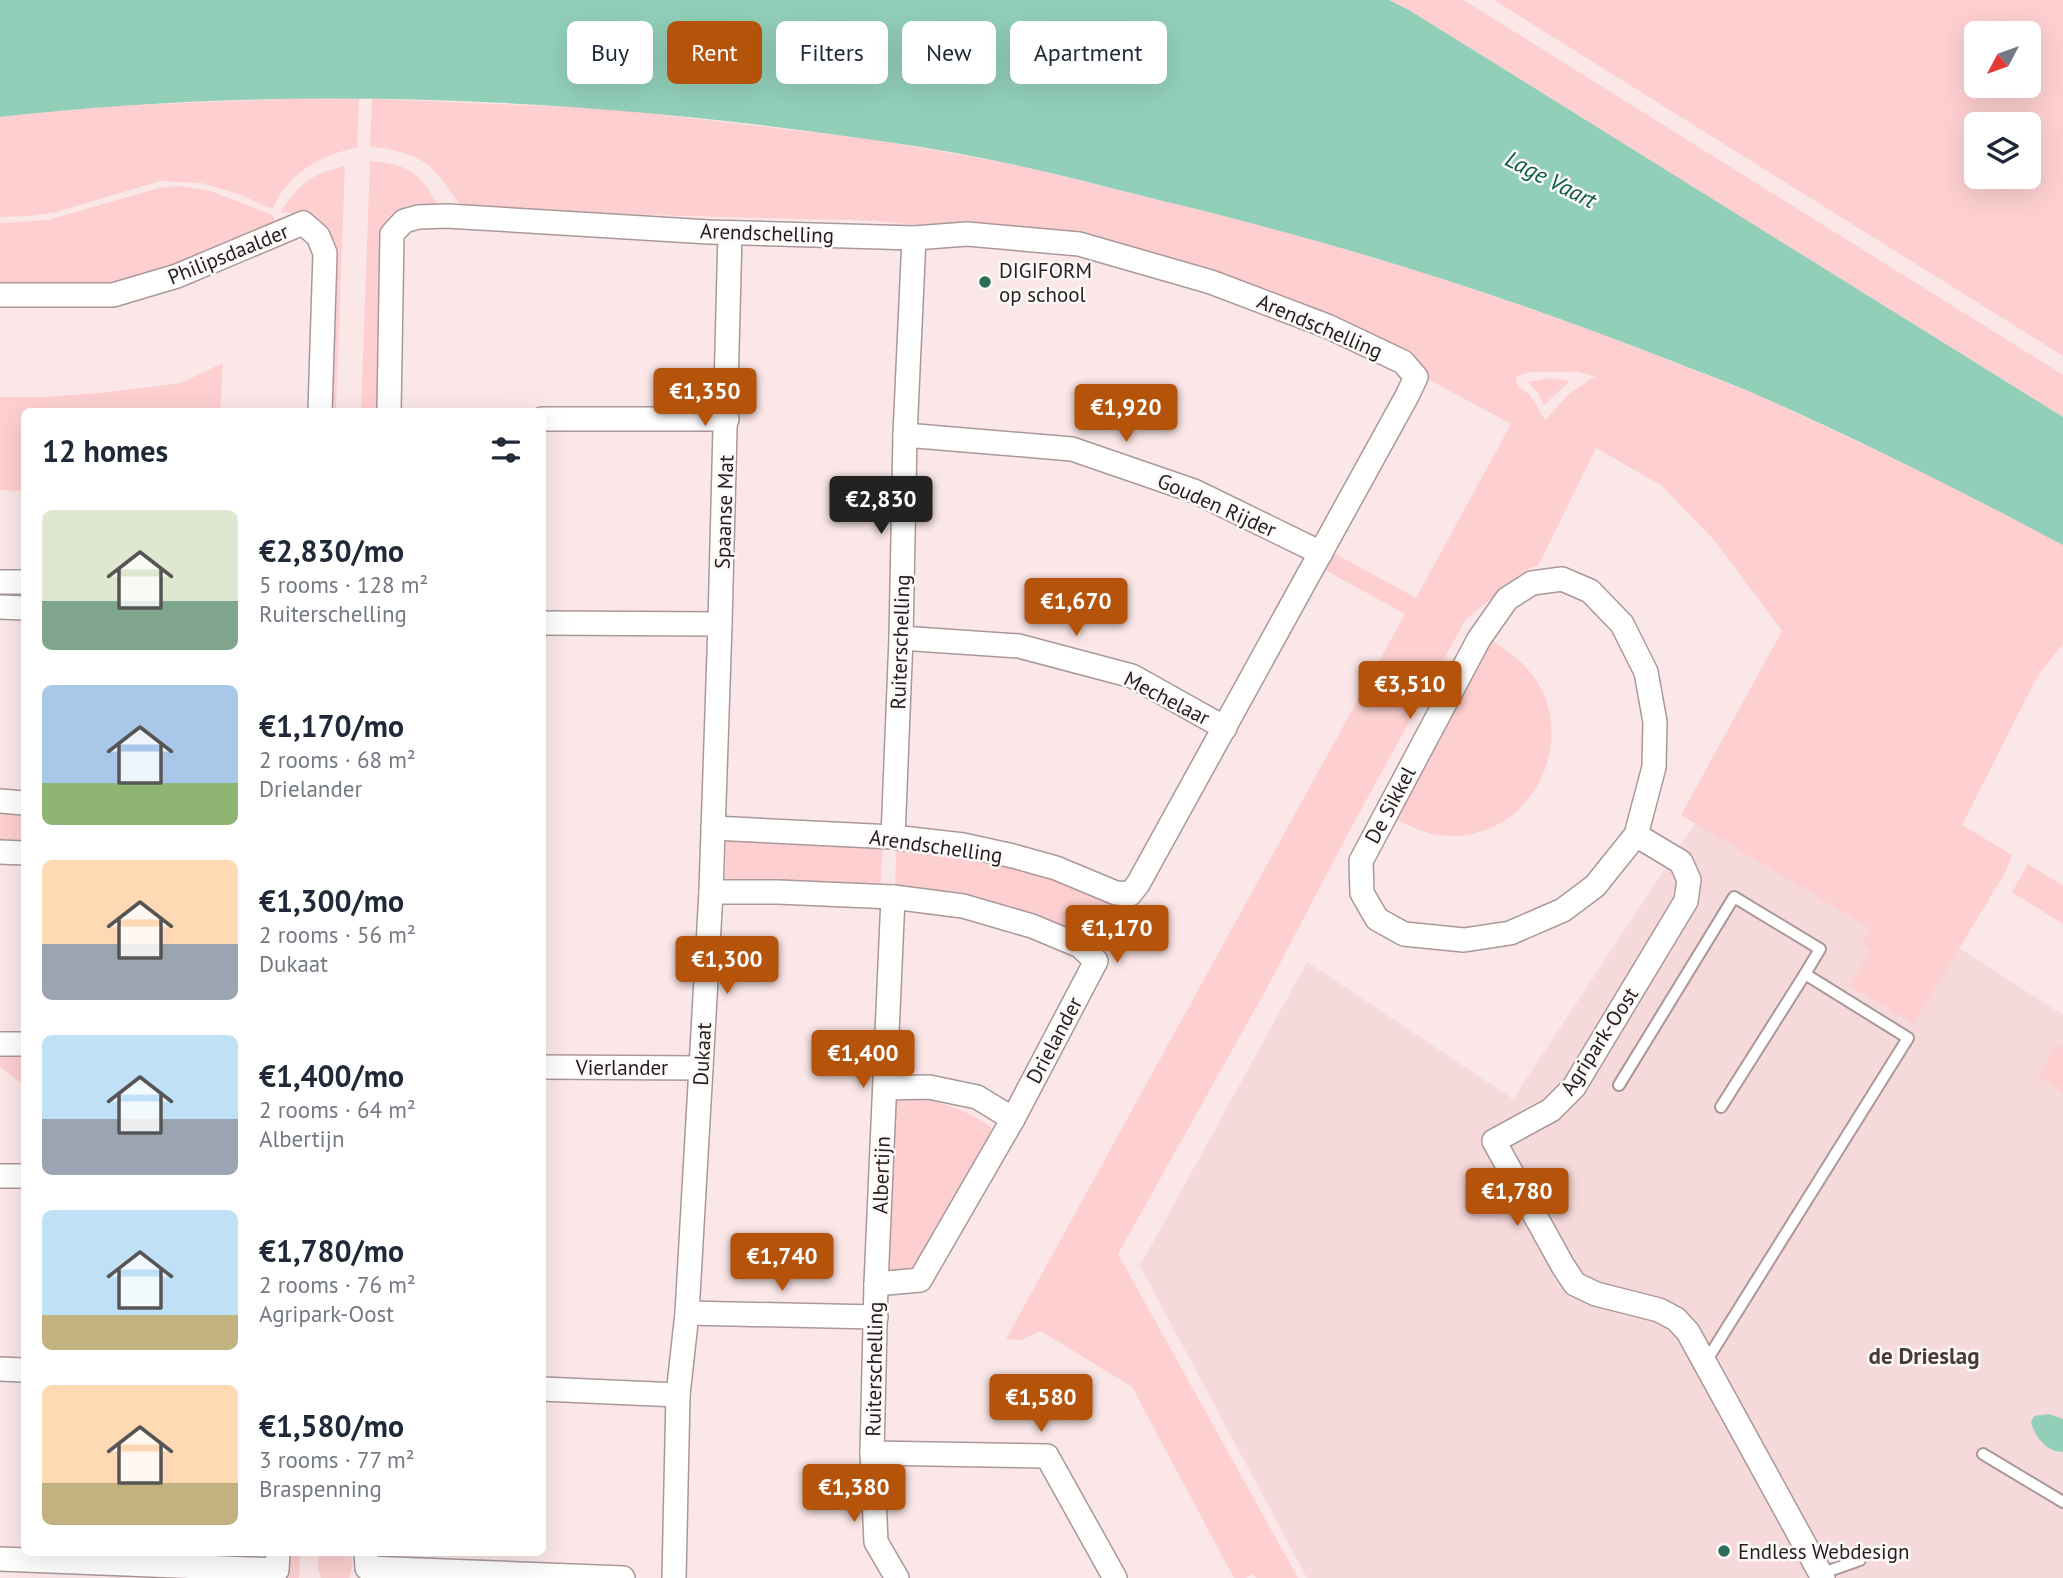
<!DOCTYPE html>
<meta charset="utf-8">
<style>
:root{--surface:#fff;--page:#f6f6f7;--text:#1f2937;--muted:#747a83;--accent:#b45309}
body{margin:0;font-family:"PT Sans",sans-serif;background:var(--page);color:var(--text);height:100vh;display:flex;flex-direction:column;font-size:26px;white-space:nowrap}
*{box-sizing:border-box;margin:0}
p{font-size:23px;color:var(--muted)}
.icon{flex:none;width:38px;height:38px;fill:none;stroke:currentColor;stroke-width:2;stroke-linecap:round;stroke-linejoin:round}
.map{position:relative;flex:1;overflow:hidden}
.panel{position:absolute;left:21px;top:408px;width:525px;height:1148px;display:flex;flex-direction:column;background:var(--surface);border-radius:10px;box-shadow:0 7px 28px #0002}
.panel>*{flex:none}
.hud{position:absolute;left:567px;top:21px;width:665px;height:63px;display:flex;gap:14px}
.needle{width:46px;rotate:229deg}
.fabs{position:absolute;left:1964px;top:21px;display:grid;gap:14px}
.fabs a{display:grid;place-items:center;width:77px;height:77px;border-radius:10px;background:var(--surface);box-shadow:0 7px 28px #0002;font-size:35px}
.price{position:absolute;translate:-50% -60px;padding:0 16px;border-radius:7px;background:var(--accent);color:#fff;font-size:23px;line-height:46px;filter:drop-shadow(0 2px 4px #0008)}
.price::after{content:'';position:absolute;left:50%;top:42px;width:21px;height:16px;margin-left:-10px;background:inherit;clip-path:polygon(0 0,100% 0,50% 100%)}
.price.current{background:#222;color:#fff}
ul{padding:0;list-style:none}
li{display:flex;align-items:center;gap:21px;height:175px;padding:0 21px}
li span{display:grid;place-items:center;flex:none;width:196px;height:140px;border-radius:10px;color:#555}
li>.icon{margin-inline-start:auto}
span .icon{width:84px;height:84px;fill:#fffc;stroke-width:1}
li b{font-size:30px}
h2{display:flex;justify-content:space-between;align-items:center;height:84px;padding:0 21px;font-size:30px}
.chip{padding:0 24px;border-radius:10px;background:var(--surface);box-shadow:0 7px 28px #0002;font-size:24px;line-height:63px}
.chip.current{background:var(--accent);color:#fff}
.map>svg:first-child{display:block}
</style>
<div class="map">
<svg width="2063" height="1578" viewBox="0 0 2063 1578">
<rect width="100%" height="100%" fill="#fbe7e7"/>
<polygon fill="#f6d9da" points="1717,790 2063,1015 2063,1578 1307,1578 1140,1266 1307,962 1513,1099"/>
<g fill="#fdcfd0" fill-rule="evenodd">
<polygon points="1389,0 1463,0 1478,9 2063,375 2063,417 1409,10"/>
<path d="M1494,0h569v356zM1976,33h52v53h-52zM1976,124h52v53h-52z"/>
<path d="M359,98l-2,50c-35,6 -69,25 -84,60l-6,-1 -28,-13 -38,-11 -41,-2 -104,31 -25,4 -31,1v-100l86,-10 198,-8z"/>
<path d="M372,99l230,9 268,31 143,25 267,66 157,47 157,54 166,65 182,85 121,64v99l-21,26 -9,15 -71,140 50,30 -7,18 -92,151 -63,-38 20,-37 -8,-5 9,-15 -190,-114 101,-184 -67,-90 -54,-56 -65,-37 -58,118 -8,2 -64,51 -114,207 -84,160 -150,268 180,324h-42l-3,-4 -7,4h-12l-102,-191 -91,-56 -20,9 -15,-1 399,-725 -80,-44 7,-18 84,46 95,-174 -85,-46v-4l-15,-23 -94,-36 -220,-69 -218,-25 -415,-11c-12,-15 -23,-36 -40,-48 -15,-10 -36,-13 -54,-16zM1532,372h44l19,4 -27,19 -23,25 -15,-25 -13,-9 -1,-10z"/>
<path d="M370,161c39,3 51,13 69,46 -23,-6 -36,-5 -50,15l-9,189h-19z"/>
<path d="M345,166l-9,245h-11l6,-156 -26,-41 -24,-2c19,-30 30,-37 64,-46z"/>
<polygon points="178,186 210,191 273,215 276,225 247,240 114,285 0,290 0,223 48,220 159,188"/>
<polygon points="223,363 220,411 24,411 24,491 0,490 0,397 47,397 110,392 181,383"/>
<polygon points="1551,378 1570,381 1544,405 1538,393 1528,382"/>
<path d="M1488,637c17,13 36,24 48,43 42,65 -6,156 -84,156 -23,0 -42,-9 -61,-20z"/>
<polygon points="0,809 24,809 24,842 0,841"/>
<polygon points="734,838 883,843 880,892 725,882 726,842"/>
<polygon points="900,844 987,857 1126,902 1097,954 895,887 896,850"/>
<polygon points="2028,864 2063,886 2063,924 2012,892"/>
<polygon points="2057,1045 2063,1049 2063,1093 2038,1077"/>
<polygon points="0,1054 24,1055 24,1085 0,1067"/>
<path d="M922,1098c25,6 48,14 69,29v11l-79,131 -14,7 -8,-3 -5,-8 7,-150 5,-16z"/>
<polygon points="282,1552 300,1552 299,1578 283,1578"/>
<polygon points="319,1552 351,1552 352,1566 349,1578 321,1578 318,1569"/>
</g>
<g fill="#92cfb9">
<path d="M0,0h1389l20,10 654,407v128c-98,-52 -197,-102 -299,-147 -33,-15 -67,-27 -100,-40 -150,-59 -304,-108 -460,-147 -63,-15 -125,-32 -188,-46 -84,-19 -170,-29 -255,-40 -251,-30 -509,-37 -761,-8z"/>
<path d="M2049,1414l14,5v33c-17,0 -28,-15 -32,-30l3,-6z"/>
</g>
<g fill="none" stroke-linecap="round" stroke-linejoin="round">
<g stroke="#aa9898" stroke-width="14">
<g id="lane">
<polyline points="1619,1085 1734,897 1820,949 1805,974"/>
<polyline points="1705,1363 1908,1038 1805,974 1721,1107"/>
<polyline points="1983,1454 2063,1502"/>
<polyline points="1820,1574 1860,1560"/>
</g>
</g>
<g stroke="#aa9898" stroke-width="26">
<g id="street">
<polyline points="0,295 113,295 177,276 303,223 318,236 325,253 320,411"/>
<polyline points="389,411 392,234 404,221 418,217 447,216 709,232 914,238 967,234 1079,244 1211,282 1327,326 1403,362 1416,377 1407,396 1138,884 1130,894 1116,893 1056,868 1013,856 963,845 893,837 713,828"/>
<polyline points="542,419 727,419"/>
<polyline points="905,435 1072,449 1194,491 1321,553"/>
<polygon points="1562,579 1590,591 1622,624 1646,672 1655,722 1654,767 1636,835 1595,886 1563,910 1510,933 1464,940 1404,934 1377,919 1362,893 1361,861 1479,639 1507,599 1532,583"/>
<polyline points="0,582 24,582"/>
<polyline points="0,607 24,608"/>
<polyline points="542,623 720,624 711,892 687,1313 678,1395 674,1578"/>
<polyline points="720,624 730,233"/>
<polyline points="901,638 1019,646 1132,676 1225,728"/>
<polyline points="0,801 24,803"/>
<polyline points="1636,835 1681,862 1689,880 1686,901 1574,1087 1551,1110 1494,1141 1563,1266 1575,1284 1596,1294 1659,1310 1676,1319 1688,1332 1823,1578"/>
<polyline points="893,837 901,638 905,435 914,238"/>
<polyline points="0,852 24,853"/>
<polyline points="711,892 778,892 893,897 963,906 1032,926 1080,946 1096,961 1013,1119 920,1280 876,1284"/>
<polyline points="893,897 876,1284 872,1453 876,1542 897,1578"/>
<polyline points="0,1044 24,1044"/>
<polyline points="542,1067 701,1068"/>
<polyline points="885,1088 929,1087 977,1097 1013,1119"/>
<polyline points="0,1176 24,1176"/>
<polyline points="687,1313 876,1317"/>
<polyline points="0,1369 24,1370"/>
<polyline points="542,1389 678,1395"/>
<polyline points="872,1453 1047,1456 1115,1578"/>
<polyline points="366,1552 367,1568 623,1578"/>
<polyline points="0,1559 277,1570 278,1552"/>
</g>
</g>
<use href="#lane" stroke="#fff" stroke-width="10"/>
<use href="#street" stroke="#fff" stroke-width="23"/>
</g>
<g fill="#2d6c58" stroke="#fdf9f9" stroke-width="2.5">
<circle cx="985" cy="282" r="7"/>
<circle cx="1724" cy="1551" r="7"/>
</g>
<g text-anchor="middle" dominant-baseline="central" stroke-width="5" stroke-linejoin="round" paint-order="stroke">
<g font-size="21" fill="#241d1d" stroke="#fdf9f9">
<text transform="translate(767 233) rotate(2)">Arendschelling</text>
<text transform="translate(228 254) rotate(-22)">Philipsdaalder</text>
<text transform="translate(1320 326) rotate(23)">Arendschelling</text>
<text transform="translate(1217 505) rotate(24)">Gouden Rijder</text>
<text transform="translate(724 512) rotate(-88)">Spaanse Mat</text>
<text transform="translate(900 642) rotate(-88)">Ruiterschelling</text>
<text transform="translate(1167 698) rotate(27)">Mechelaar</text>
<text transform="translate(1390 805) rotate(-62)">De Sikkel</text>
<text transform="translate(936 846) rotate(8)">Arendschelling</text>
<text transform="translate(1054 1040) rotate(-62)">Drielander</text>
<text transform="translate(1599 1041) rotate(-57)">Agripark-Oost</text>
<text transform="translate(702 1054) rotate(-87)">Dukaat</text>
<text x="622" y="1067">Vierlander</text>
<text transform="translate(881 1175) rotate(-88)">Albertijn</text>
<text transform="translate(874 1369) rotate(-89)">Ruiterschelling</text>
</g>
<g font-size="21" fill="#241d1d" stroke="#fdf9f9" text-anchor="start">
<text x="999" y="270">DIGIFORM<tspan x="999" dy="24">op school</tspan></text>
<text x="1738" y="1551">Endless Webdesign</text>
</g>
<g font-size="23" font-style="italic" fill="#065a46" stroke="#fdf9f9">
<text transform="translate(1551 179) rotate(27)">Lage Vaart</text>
</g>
<g font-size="23" font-weight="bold" fill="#4a3a3b" stroke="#fdf9f9">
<text x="1924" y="1355">de Drieslag</text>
</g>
</g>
</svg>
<div class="fabs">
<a><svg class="needle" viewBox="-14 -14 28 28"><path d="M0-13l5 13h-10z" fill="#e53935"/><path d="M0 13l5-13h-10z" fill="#747a83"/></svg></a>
<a><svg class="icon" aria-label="layers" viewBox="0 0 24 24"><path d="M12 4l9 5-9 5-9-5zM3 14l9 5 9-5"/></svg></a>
</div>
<b class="price" style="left:705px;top:428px">€1,350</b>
<b class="price" style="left:1126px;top:444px">€1,920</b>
<b class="price current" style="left:881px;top:536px">€2,830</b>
<b class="price" style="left:1076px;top:638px">€1,670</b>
<b class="price" style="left:1410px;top:721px">€3,510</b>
<b class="price" style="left:1117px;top:965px">€1,170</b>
<b class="price" style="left:727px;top:996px">€1,300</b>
<b class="price" style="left:863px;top:1090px">€1,400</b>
<b class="price" style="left:1517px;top:1228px">€1,780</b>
<b class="price" style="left:782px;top:1293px">€1,740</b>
<b class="price" style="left:1041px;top:1434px">€1,580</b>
<b class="price" style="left:854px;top:1524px">€1,380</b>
<div class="hud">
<a class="chip">Buy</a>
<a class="chip current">Rent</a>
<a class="chip">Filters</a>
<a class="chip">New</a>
<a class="chip">Apartment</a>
</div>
<section class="panel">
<h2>12 homes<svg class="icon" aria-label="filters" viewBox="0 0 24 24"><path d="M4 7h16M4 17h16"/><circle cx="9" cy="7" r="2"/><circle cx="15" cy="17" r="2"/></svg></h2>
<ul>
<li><span style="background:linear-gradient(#dfe7d0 65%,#7fa58c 0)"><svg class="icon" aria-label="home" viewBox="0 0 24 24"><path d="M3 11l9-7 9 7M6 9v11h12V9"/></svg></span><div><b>€2,830/mo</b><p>5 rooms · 128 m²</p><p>Ruiterschelling</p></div></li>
<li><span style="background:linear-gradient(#a9c7e8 70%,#8fb573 0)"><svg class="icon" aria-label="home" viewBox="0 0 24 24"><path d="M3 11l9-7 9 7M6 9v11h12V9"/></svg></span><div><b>€1,170/mo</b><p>2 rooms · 68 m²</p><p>Drielander</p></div></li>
<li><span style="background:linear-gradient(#ffd9b3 60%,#9aa5b1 0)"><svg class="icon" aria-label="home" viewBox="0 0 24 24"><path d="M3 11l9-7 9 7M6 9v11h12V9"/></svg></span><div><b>€1,300/mo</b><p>2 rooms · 56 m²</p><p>Dukaat</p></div></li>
<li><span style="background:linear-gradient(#bfe0f5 60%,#9aa5b1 0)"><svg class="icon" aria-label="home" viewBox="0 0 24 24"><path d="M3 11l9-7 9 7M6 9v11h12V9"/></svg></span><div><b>€1,400/mo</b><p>2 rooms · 64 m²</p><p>Albertijn</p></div></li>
<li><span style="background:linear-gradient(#bfe0f5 75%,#c2b280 0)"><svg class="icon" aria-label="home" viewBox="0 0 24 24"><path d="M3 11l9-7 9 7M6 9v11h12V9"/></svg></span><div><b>€1,780/mo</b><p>2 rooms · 76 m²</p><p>Agripark-Oost</p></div></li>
<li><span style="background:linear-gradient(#ffd9b3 70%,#c2b280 0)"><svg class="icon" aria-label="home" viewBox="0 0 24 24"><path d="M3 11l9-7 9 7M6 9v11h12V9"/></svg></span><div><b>€1,580/mo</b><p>3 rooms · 77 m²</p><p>Braspenning</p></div></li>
</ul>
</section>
</div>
